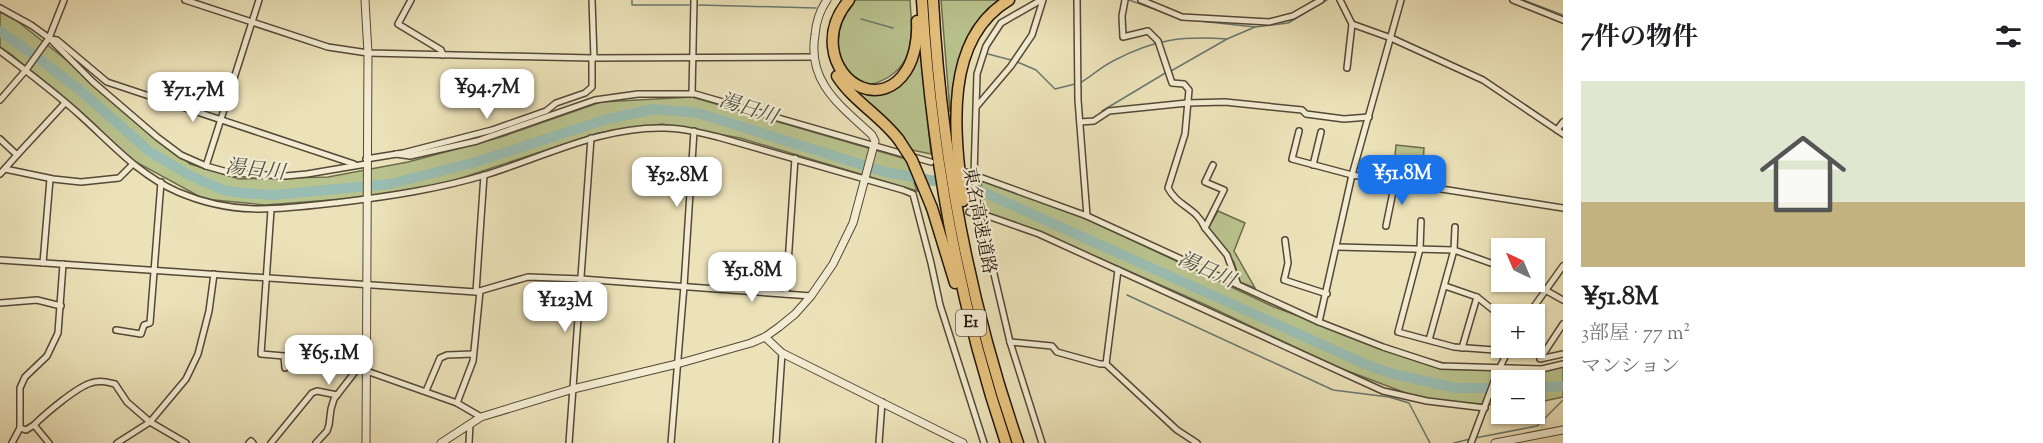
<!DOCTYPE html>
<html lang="ja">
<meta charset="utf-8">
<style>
:root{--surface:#fff;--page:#f6f6f6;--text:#202124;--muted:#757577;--accent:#1a73e8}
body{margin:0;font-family:"Sorts Mill Goudy","Noto Serif JP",serif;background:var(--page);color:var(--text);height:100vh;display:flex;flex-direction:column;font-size:22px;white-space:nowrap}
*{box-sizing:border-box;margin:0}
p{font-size:20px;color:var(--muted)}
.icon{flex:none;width:33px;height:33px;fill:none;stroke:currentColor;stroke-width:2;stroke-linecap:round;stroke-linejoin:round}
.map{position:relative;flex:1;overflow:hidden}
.panel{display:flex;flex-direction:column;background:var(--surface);width:480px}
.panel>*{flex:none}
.needle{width:39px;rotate:316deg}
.controls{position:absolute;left:1491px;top:238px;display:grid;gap:12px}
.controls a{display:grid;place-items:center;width:54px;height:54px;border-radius:0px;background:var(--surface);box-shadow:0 2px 4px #0004;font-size:30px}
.price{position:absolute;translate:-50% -51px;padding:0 14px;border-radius:12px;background:#fff;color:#222;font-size:20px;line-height:39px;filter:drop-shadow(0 2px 3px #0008)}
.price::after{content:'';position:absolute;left:50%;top:36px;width:18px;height:14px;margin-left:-9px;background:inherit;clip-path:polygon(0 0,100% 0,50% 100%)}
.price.selected{background:var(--accent);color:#fff}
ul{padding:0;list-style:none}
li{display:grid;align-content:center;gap:12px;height:318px;padding:0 18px}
li span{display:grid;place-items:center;height:186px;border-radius:0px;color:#555}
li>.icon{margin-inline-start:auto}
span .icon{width:108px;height:108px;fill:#fffc;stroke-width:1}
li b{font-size:26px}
h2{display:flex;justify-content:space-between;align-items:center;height:72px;padding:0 18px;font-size:26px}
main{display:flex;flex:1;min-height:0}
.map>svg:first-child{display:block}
</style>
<main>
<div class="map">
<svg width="1563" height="443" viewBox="0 0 1563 443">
<rect width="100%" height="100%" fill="#ece2b9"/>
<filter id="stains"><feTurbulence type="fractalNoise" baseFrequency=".00333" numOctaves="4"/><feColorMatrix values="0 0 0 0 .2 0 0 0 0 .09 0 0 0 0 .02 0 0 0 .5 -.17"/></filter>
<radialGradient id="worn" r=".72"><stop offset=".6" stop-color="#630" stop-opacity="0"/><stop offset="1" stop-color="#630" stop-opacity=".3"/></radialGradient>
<g fill="#b9c38e" stroke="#6d6c4c" stroke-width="1.5">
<path d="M855,0h55c3,40 5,72 -40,85 -6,-2 -13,-4 -18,-8 -22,-20 -16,-58 3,-77z"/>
<polygon points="941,0 1005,0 977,22 962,55 950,112"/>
<polygon points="0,12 17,21 88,77 190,164 239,179 328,177 408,162 501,137 601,102 692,97 906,159 917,191 740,138 662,124 598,133 440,185 357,198 265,205 204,199 134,161 12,55 0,47"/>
<polygon points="921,49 931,154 912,150 888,120 854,90 865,92 913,70"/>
<polygon points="1396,145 1424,148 1422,182 1393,176"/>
<polygon points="981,182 997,183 1087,219 1274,307 1375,344 1462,368 1549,367 1563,364 1563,397 1535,403 1534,381 1502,381 1501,405 1427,401 1337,367 1208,306 1099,258 985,215"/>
<polygon points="1218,211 1245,223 1234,251 1255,288 1240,282 1234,262 1208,229"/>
</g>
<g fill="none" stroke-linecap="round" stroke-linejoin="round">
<g stroke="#69796f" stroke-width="1.5">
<polyline points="632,0 632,5 689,5"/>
<polyline points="1129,0 1182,19"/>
<polyline points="1523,0 1563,15"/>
<polyline points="699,5 816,8"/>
<polyline points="861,19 893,28"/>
<polyline points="1190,20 1255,27 1288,23 1327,0"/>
<polyline points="988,54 1011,60"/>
<polyline points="1015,61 1036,70 1055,89 1075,84"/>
<polyline points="1171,71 1227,39 1255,27"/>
<path d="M1080,83c12,-7 22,-17 35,-23 40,-21 68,-24 112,-21"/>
<polyline points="1102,111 1167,72"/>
<polyline points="1127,295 1333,390 1389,397 1409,403 1430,443"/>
<polyline points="1475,438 1537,426 1563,400"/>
<polyline points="1454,443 1470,439"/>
</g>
<g stroke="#99bdb2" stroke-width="10">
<polyline points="0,31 38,58 81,91 150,152 189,175 223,190 243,193 273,195 390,184 476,162 607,119 654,109 698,113 885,172 974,188 1365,364 1393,374 1456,388 1502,388"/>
<polyline points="1534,388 1563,386"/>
</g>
<g stroke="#544836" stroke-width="8">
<g id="minor">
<polyline points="185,0 328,47 368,53 592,58 813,57"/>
<polyline points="411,0 398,24 441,50 443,55"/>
<polyline points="592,0 594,58"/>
<polyline points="1077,0 1078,100 1087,216"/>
<path d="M1125,0l-3,16 1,21 25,-6 10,10 14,42 12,1 5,6 -4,44 -17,54c10,19 28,19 37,40"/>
<polyline points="1141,0 1182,17 1269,22 1293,16 1321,0"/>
<polyline points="1340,0 1352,24 1391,38 1483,80 1563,134"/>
<polyline points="1513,0 1563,20"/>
<polyline points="0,8 31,25 49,38 93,82 157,137 181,155 206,166 231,173 286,176 307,174 366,164"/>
<polyline points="50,39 57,40 107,82 354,164"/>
<path d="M0,51c28,21 56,42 82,66 30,27 57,58 96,75 58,25 104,17 165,10 48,-6 95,-13 142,-27 59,-18 117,-49 180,-47 18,0 36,5 53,9l185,53 10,4 18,69 9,42 44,138"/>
<polyline points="1347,68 1352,24"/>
<polyline points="692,94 694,0"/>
<polyline points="0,100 26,70 49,38 64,0"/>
<polyline points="977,106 1011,66 1032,35 1043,0"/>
<polyline points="1080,122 1094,121 1109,111 1187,103 1225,102 1302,110 1306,114 1344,119 1369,117"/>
<polyline points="1557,130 1563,122"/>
<polyline points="1299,131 1292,159 1352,175 1563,208"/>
<polyline points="0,139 17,155 0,174"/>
<polyline points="396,154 410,156 477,141 595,100 638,94 695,94 931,162"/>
<polyline points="17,155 65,103"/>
<polyline points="366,159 403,153 492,130 546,111 556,103 585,93 592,87 592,58"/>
<polyline points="1213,165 1205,182 1224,190 1205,228 1227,255 1238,285"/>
<polyline points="1313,165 1321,132"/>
<polyline points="206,166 259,0"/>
<polyline points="5,169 53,179 81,182 119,178 132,165"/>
<polyline points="963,171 974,175 977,74 986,46 1001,23 1041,0"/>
<polyline points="271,210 261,354 284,356 285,368"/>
<polyline points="969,212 980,216 985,215 1039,234 1383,391 1427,401 1485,408"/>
<polyline points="1421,221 1420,249 1398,332 1454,347 1508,351"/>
<polyline points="1386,226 1395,182"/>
<polyline points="1285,240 1288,263 1284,280 1327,294"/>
<polyline points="1337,247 1454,250 1502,267"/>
<polyline points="0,260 476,292 528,277 581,279 811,296"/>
<polyline points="43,263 50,179"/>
<polyline points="1531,282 1563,300"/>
<polyline points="1445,286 1477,297 1502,317"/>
<polyline points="476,292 484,175"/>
<polyline points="786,294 795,158"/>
<polyline points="0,303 37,300 61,306"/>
<polyline points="1528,315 1563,266"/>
<polyline points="1319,322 1352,175 1401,0"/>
<polyline points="1563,324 1540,359 1563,354"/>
<polyline points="116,330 141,334 144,325 150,323 161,182"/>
<polyline points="1429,340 1454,250 1455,227"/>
<polyline points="1010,342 1052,346 1057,352 1100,364 1106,364 1177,430 1197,443"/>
<polyline points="1462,348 1477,297"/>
<polyline points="1106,364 1118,270"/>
<polyline points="426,391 440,358 447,355 473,354"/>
<polyline points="457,403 473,361 480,291"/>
<path d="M34,425c12,-12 43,-38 57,-42 8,-3 16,-1 24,1l12,18 23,20 36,21"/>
<polyline points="20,428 26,430 34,425 49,443"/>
<polyline points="12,443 20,428 20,388 25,377 47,356 58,333 63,264"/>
<polyline points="117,443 150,422 186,379 198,354 209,311 214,274"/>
<polyline points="249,443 251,441 253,443"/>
<polyline points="271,443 312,393 317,391 337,395"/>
<polyline points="316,443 327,431 329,425 331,409 334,399 358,368 457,403 481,417"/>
<polyline points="469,443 470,424"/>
<polyline points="569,443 591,138"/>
<polyline points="671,443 684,286 694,131"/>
<polyline points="776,443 782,353"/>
<polyline points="879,443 882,402"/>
<polyline points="1042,443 1010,342 978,206 974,175 1087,216 1319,322 1383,347 1441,366 1542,369 1563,364"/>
<polyline points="1471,443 1498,371 1509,349"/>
</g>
</g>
<g stroke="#544836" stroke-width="9">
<g id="tertiary">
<polyline points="365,0 368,53 366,443"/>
<polyline points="765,337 782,353 963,443"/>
<path d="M441,443l40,-26 92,-28 104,-25 74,-21 14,-6 14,-10 16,-13 16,-18 22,-32 20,-41 22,-82 -3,-6c-31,-29 -65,-52 -57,-100 1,-13 5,-25 12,-35"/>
<polyline points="1495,443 1563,430"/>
</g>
</g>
<g stroke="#21140a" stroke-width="13">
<g id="motorway">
<path d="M849,0c-11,13 -18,29 -16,47 4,39 49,61 73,24 9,-14 12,-34 11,-50"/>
<path d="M922,0c9,150 36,300 84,443"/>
<path d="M933,0c8,150 36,301 85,443"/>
<path d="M837,76c16,25 44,40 62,64"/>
<path d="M963,201c-8,-66 -21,-161 46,-201"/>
<polyline points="932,208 955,283"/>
</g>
</g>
<use href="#minor" stroke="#f3ecd2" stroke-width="5"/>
<use href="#tertiary" stroke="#f3ecd2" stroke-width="7"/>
<use href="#motorway" stroke="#e6c17c" stroke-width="10"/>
<g stroke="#21140a" stroke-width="13" stroke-linecap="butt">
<polyline id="motorway-bridge" points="899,140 912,160 932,208"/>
</g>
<use href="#motorway-bridge" stroke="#e6c17c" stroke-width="10"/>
</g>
<g text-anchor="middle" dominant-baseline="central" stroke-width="4.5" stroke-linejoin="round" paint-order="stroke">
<rect fill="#f3ecd2" stroke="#605546" stroke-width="1.5" x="956" y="310" width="30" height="26" rx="4.5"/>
<g font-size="16" font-weight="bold" fill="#21140a">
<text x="971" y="323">E1</text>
</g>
<g font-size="18" fill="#21140a" stroke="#f3ecd2">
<text transform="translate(978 221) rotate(79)">東名高速道路</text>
</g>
<g font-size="20" font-style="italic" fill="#4b4f45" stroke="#f3ecd2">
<text transform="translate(748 110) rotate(18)">湯日川</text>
<text transform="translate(255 171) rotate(6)">湯日川</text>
<text transform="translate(1206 271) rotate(24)">湯日川</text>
</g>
</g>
<rect width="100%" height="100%" filter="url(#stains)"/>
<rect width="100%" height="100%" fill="url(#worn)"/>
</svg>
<div class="controls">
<a><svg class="needle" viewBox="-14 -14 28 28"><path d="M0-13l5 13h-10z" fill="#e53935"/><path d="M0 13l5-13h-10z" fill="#757577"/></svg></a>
<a>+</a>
<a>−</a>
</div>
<b class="price" style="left:487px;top:120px">¥94.7M</b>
<b class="price" style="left:193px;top:123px">¥71.7M</b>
<b class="price selected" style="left:1402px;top:206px">¥51.8M</b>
<b class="price" style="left:677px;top:208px">¥52.8M</b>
<b class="price" style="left:752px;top:303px">¥51.8M</b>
<b class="price" style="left:565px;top:333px">¥123M</b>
<b class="price" style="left:329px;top:386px">¥65.1M</b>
</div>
<section class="panel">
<h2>7件の物件<svg class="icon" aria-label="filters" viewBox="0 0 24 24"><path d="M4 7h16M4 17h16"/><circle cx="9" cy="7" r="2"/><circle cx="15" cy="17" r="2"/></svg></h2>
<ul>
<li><span style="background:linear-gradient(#dfe7d0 65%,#c2b280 0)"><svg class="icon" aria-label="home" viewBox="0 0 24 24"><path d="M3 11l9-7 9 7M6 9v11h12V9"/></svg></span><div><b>¥51.8M</b><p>3部屋 · 77 m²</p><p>マンション</p></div></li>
</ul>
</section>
</main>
